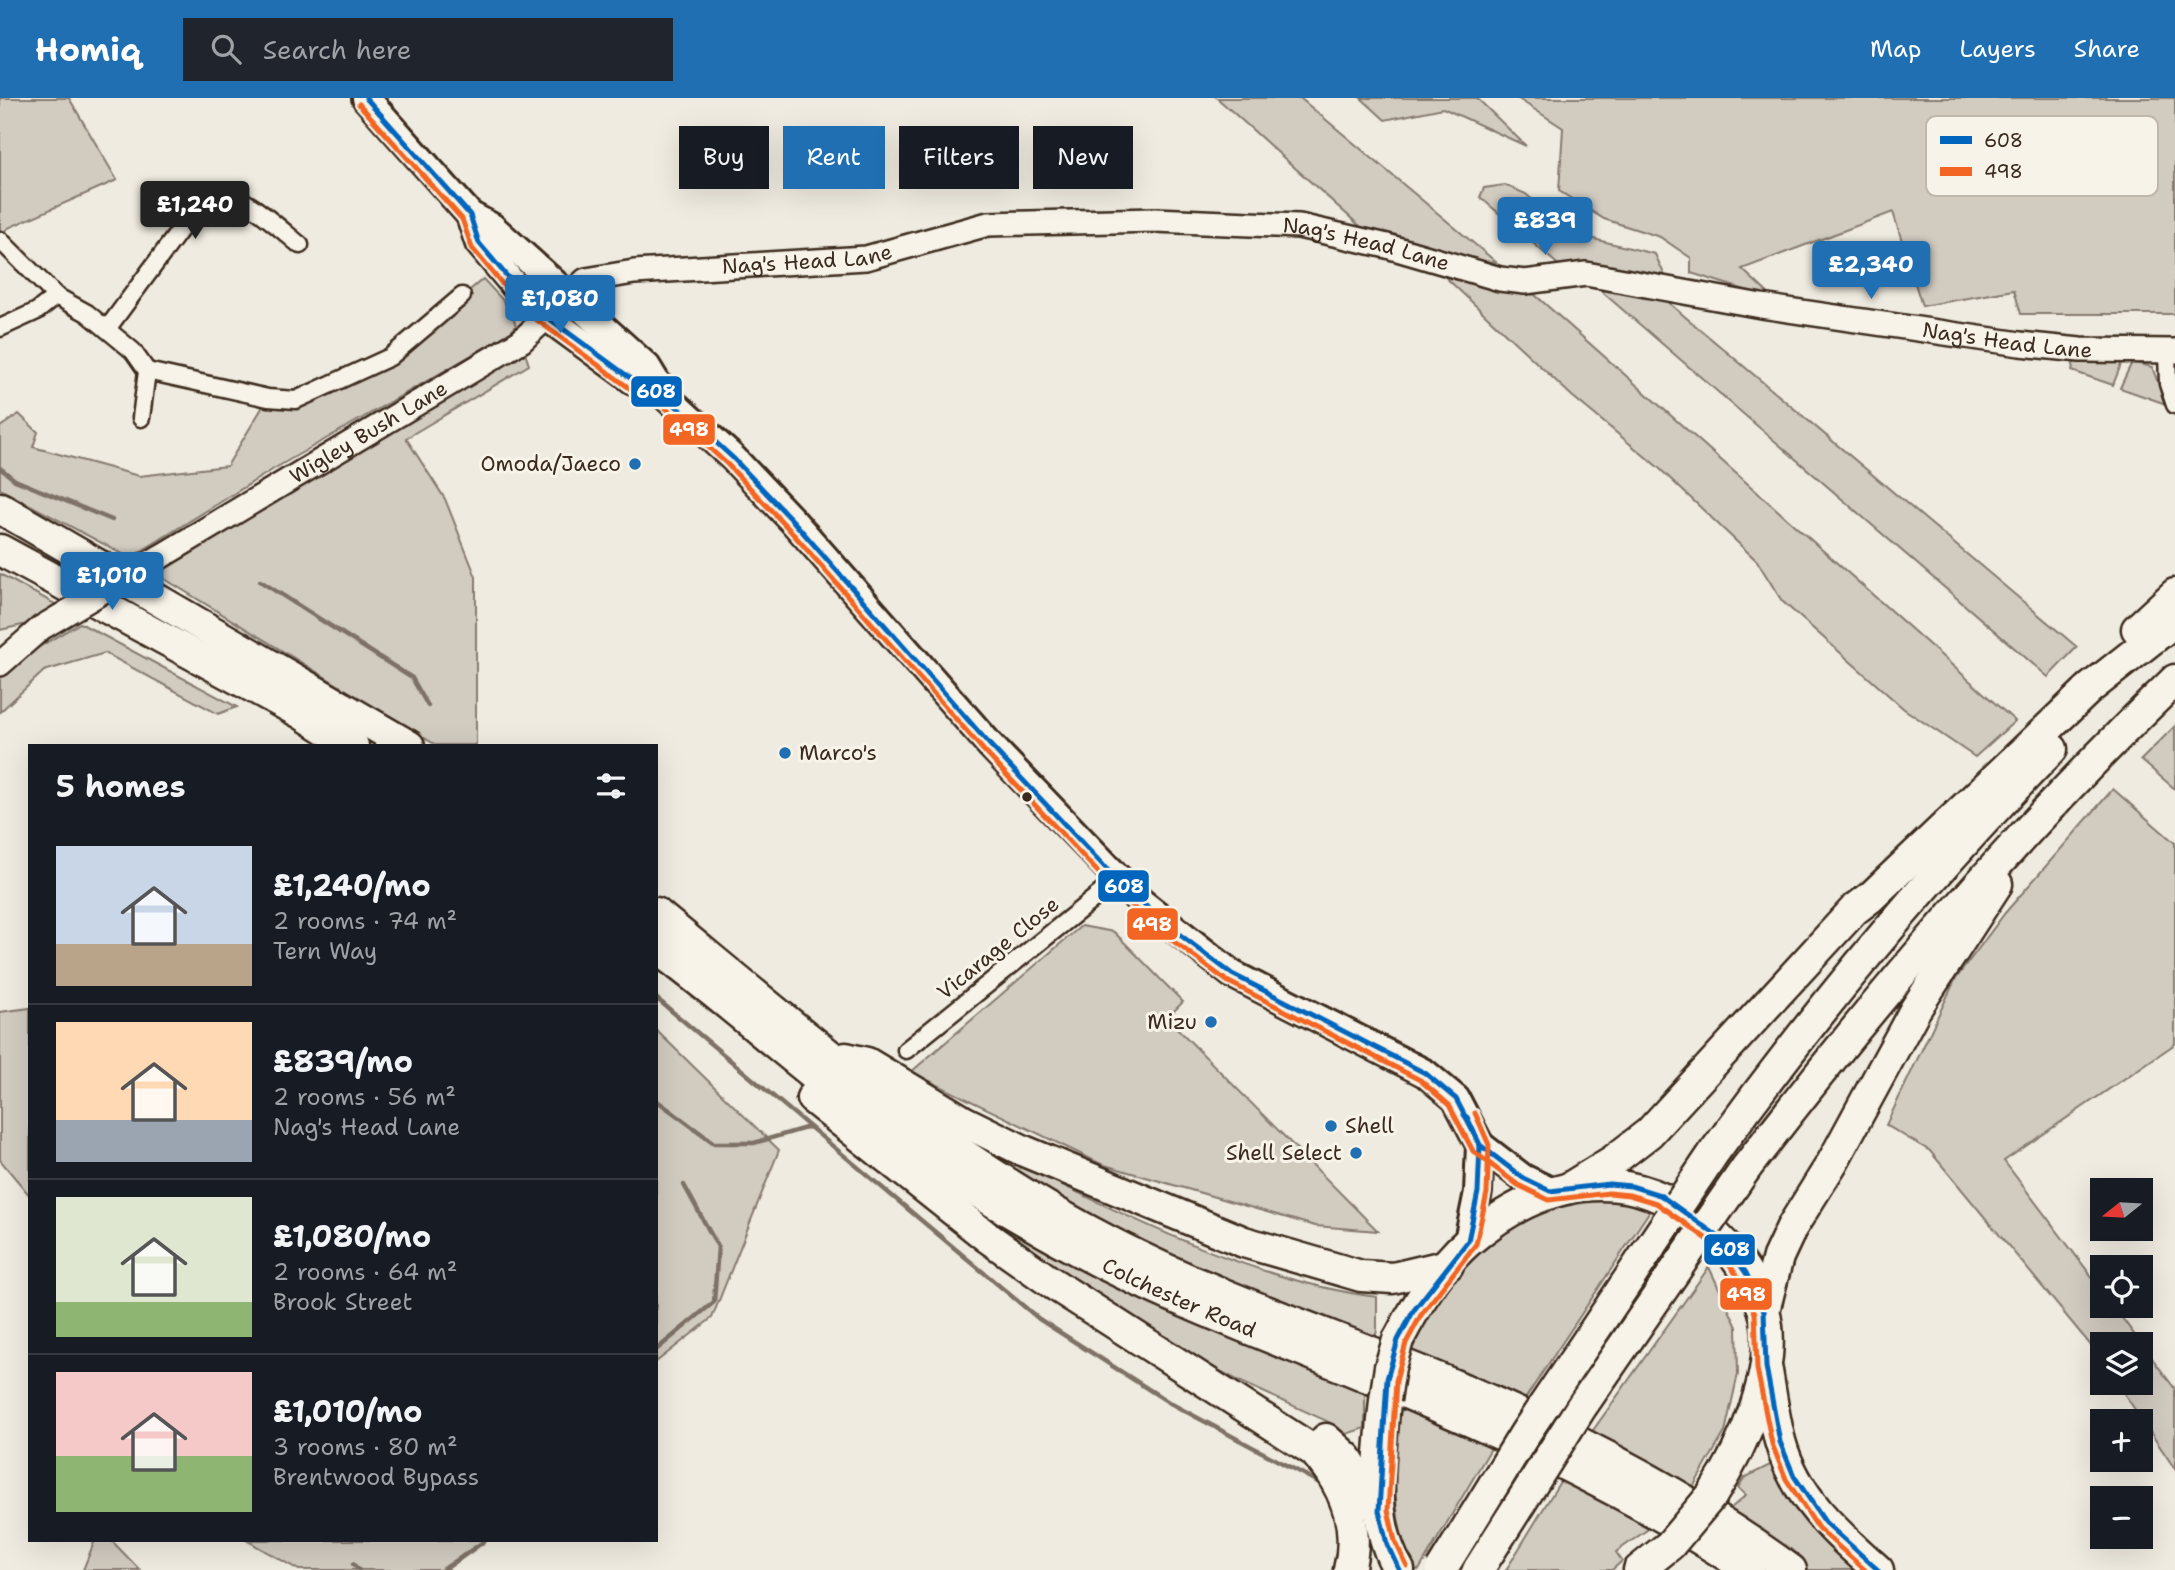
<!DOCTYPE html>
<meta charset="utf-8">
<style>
:root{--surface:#171b24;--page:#20242c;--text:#f1f3f6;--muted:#9ea1a6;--line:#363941;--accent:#1f6fb2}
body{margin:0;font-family:"Shantell Sans",sans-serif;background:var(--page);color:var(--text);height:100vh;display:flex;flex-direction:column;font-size:26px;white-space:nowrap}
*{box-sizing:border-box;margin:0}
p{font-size:23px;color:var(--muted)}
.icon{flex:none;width:38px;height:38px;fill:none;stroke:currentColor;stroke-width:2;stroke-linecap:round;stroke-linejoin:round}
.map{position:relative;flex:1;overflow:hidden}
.details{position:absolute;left:28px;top:646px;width:630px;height:798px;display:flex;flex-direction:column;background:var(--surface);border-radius:0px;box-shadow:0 7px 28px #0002}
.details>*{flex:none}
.banner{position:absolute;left:679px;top:28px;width:665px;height:63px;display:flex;gap:14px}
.needle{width:46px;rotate:252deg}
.buttons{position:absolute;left:2090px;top:1080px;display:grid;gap:14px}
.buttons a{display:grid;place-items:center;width:63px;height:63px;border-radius:0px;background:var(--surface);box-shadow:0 7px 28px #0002;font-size:35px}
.price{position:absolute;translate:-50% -60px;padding:0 16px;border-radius:7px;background:var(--accent);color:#fff;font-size:23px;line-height:46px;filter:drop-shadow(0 2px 4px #0008)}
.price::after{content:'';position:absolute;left:50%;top:42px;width:21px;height:16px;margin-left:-10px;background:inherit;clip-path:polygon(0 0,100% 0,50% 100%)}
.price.selected{background:#222;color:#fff}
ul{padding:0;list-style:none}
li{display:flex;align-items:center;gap:21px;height:175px;padding:0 28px}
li+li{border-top:2px solid var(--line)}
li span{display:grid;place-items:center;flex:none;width:196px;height:140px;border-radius:0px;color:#555}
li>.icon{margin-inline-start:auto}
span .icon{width:84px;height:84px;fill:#fffc;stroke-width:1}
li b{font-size:30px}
h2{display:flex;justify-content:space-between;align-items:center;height:84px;padding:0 28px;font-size:30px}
.pill{padding:0 24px;border-radius:0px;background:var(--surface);box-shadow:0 7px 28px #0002;font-size:24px;line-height:63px}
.pill.selected{background:var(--accent);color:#fff}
header{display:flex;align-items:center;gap:42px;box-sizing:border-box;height:98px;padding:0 35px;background:var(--accent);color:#fff}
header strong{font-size:33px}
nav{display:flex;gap:38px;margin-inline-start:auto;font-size:24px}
.search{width:490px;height:63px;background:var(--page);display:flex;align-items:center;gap:18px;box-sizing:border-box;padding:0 24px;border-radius:0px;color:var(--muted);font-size:26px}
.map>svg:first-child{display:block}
</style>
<header>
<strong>Homiq</strong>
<div class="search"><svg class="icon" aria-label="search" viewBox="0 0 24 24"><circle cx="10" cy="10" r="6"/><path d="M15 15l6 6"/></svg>Search here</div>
<nav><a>Map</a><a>Layers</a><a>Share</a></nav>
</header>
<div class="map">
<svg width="2175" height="1472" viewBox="0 0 2175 1472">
<rect width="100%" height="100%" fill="#efebe0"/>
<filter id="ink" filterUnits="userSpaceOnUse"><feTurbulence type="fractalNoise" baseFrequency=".0143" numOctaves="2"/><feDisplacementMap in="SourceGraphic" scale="14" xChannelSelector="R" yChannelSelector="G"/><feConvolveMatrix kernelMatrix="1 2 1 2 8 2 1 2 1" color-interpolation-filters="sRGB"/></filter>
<g filter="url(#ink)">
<g fill="#d1cbc0" stroke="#867a6f" stroke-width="2">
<polygon points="0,0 69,0 117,82 8,130 0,137"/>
<polygon points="1217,0 1300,0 1496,164 1454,161 1361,129"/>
<polygon points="1361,0 1477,0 1526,48 1443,10 1385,22"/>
<polygon points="1517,0 2175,0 2175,216 2021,216 2014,192 1922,208 1893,114 1742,171 1774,201 1691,175 1691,160 1660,139 1604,121 1559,93 1563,30"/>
<polygon points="1505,87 1526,96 1569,135 1655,156 1665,178 1563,171 1480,99 1484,90"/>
<polygon points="1442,176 1535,197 2015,623 1975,659 1904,611 1782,503 1757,463 1659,370 1572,298"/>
<polygon points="1586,180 1658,196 2077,549 2048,579"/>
<polygon points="483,181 510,210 516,228 510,235 277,369 130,460 0,391 0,329 19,316 38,334 33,349 139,378 227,368 268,300 390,259"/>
<polygon points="525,255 529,267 406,340 445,401 476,479 476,647 436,647 155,475 376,338"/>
<polygon points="2074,261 2122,264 2113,287 2072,273"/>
<polygon points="2132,264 2152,269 2166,306 2120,290"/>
<polygon points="0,476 57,507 27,526 0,532"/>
<polygon points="80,525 237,609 218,616 105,555 44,573 0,614 0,578 29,555"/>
<polygon points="2175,628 2175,691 2141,662"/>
<polygon points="2113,691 2175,745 2175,946 2004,1063 2102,1192 2102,1208 2113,1208 2175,1291 2175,1371 2117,1285 2140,1284 2140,1246 2102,1246 2102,1261 1930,1053 1886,1027 1955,882 2005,815"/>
<polygon points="1081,828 1114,834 1183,904 1167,920 1378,1133 1315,1128 1101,1066 911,974"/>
<polygon points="30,910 30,1098 0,1062 0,914"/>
<polygon points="656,932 779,1052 712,1220 656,1264"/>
<path d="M957,1037c133,60 273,143 420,162v33l-4,17 -235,-99z"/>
<polygon points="1601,1099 1653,1108 1521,1307 1410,1259 1412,1248 1444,1190 1510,1125 1556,1104"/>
<polygon points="997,1120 1365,1287 1365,1330 1346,1336 1329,1324 1239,1283 1146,1234 991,1129"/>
<polygon points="1709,1169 1737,1229 1738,1276 1725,1334 1689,1396 1589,1338"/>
<path d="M1401,1306l92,41 -74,125h-4c-29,-58 -18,-104 -14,-166z"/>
<polygon points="1774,1365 1862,1472 1805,1472 1723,1417 1746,1397 1738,1390 1744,1380"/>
<polygon points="1564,1377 1651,1429 1616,1454 1622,1463 1612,1472 1506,1472"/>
<polygon points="95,1442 111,1442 140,1472 83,1472"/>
<polygon points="246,1442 484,1442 440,1472 299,1472"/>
</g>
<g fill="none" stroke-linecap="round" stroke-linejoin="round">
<g stroke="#7e7266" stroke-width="4.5">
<polyline points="0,370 15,382 112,422"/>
<polyline points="260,483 412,580 428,608"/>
<polyline points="656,900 1039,1221 1170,1305 1318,1384"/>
<polyline points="656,1002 714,1045 754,1045 809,1029"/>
<polyline points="656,1252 714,1204 718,1149 684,1087"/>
<polyline points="353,1466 359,1472"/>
<polyline points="444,1472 486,1442"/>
</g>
<g stroke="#3b2a1e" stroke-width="21">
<g id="street">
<polyline points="162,111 183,128"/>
<polyline points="0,142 56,198 87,215 133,253 147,273 141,320"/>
<polyline points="0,230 37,213 56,198"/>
<path d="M107,231l76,-103 31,-34c26,-2 66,37 86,53"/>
<polyline points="2167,254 2168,286 2175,307"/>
<polyline points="147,273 268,300 296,302 390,259 462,198"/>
<polyline points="906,952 1117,782"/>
</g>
</g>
<g stroke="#3b2a1e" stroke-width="28">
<g id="secondary">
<path id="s1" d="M160,459l361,-216 65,-61 48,-8 232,-14 122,-34 167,-4 144,6 88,20 113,33 25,3 61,-8 175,32 259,38 60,6 95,1"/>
<polyline points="0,566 41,530"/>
</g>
</g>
<g stroke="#3b2a1e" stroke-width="32">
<g id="primary">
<polyline points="366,0 470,117 492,129 647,269 664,297 733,360 793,423 991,648 1141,804 1232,876 1425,975 1456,1001 1480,1047 1478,1094 1468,1143"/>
<polyline points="470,117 479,145 532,208 637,285 664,297"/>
<polyline points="1480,1047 1523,1080 1550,1093"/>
</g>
</g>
<g stroke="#3b2a1e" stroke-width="35">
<g id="highway">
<polyline points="0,410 409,648"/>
<polyline points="0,452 301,615 353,648"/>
<polyline points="2137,531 2175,496"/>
<path d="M656,815c146,120 287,244 456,330 110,57 228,94 342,142 119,50 233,109 337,185"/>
<path id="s2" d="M656,850c67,49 128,105 194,155 72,55 149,105 229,148 93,50 193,86 291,127 131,54 260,113 379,192"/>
<polyline points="846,960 867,965 965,1024 1024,1053 1244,1144 1361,1178 1393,1180 1448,1167"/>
<path d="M812,1000l175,139 65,46 262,168c30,34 47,73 35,119"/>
<path d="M1715,1053c103,-142 214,-276 337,-402"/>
<path d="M1746,1070c132,-173 272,-337 429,-488"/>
<polyline points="1569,1090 1614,1062 1649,1035 1854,812 1871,799 2090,590 2175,523"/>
<polyline points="1764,1213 1778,1159 1792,1129 1832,1065 1915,912 1997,786"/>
<path d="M1398,1242c18,-35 42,-74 71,-99 69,-60 156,-80 231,-19 29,23 53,52 64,89 16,56 -22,138 -52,184"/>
<path d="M1767,1273c4,23 7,47 13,70 15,56 56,92 98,129"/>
<path d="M1385,1302c-5,56 -17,120 14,170"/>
<polyline points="1326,1341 1347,1360 1379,1413"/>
<polyline points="1639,1472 1670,1447"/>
</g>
</g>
<use href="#street" stroke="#f7f3e8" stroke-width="16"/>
<use href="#secondary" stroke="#f7f3e8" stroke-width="23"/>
<use href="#primary" stroke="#f7f3e8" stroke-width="26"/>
<use href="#highway" stroke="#f7f3e8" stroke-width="30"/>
<g stroke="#3b2a1e" stroke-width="28" stroke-linecap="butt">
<polyline id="secondary-bridge" points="41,530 160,459"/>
</g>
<g stroke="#3b2a1e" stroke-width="35" stroke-linecap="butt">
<g id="highway-bridge">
<polyline points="1385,1302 1390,1269 1398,1242"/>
<polyline points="1670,1447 1712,1397"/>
<polyline points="1441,1472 1526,1334 1715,1053"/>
<polyline points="1478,1472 1582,1308 1746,1070"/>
</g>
</g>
<use href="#secondary-bridge" stroke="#f7f3e8" stroke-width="23"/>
<use href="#highway-bridge" stroke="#f7f3e8" stroke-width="30"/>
<g stroke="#f7f3e8" stroke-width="10">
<g id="bus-1">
<polyline points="366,0 470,117 479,145 532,208 637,285 664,297 733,360 793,423 991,648 1117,782 1167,827 1232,876 1425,975 1456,1001 1480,1047 1523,1080 1550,1093 1609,1086 1631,1088 1660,1097 1723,1142 1746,1175 1764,1213 1766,1269 1780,1344 1794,1378 1825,1424 1878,1472"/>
<polyline points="1399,1472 1387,1446 1379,1413 1387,1281 1398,1242 1414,1212 1468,1143 1478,1094 1480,1047 1467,1019"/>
</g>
</g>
<g stroke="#f7f3e8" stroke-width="10">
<g id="bus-2">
<polyline points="359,6 462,121 472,150 526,214 632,292 659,304 727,366 787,429 985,654 1111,788 1161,834 1227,883 1420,982 1449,1007 1473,1053 1518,1087 1549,1102 1609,1095 1629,1097 1656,1105 1717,1148 1738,1179 1755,1215 1757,1271 1772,1346 1786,1381 1818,1430 1865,1472"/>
<polyline points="1407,1468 1395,1443 1388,1412 1396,1283 1406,1245 1421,1217 1476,1146 1487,1095 1489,1047 1475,1015"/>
</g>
</g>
<use href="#bus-1" stroke="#0065bd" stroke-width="5"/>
<use href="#bus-2" stroke="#f26522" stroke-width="5"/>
</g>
</g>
<g fill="#1f6fb2" stroke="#f7f3e8" stroke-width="2.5">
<circle cx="635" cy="366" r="7"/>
<circle cx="785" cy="655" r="7"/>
<circle cx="1211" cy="924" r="7"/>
<circle cx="1331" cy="1028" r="7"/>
<circle cx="1356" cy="1055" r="7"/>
</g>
<circle fill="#3b2a1e" stroke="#f7f3e8" stroke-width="2.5" cx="1027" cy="699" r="6"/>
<g text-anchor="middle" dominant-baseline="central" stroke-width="6" stroke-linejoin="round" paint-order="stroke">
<g font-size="21" fill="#3b2a1e" stroke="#f7f3e8">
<text stroke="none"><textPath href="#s1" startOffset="1298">Nag's Head Lane</textPath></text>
<text stroke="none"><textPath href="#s1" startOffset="732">Nag's Head Lane</textPath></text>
<text stroke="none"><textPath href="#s1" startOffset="1950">Nag's Head Lane</textPath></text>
<text stroke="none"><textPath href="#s1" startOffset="243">Wigley Bush Lane</textPath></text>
<text transform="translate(998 850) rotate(-39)">Vicarage Close</text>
<text stroke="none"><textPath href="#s2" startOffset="632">Colchester Road</textPath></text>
</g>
<g font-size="21" fill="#3b2a1e" stroke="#f7f3e8" text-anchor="end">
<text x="621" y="366">Omoda/Jaeco</text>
<text x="799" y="655" text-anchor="start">Marco's</text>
<text x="1197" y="924">Mizu</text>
<text x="1345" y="1028" text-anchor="start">Shell</text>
<text x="1342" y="1055">Shell Select</text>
</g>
</g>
<rect x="1926" y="18" width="232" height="80" rx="10" fill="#f7f3e8" stroke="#bfb7ab" stroke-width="2"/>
<rect x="1940" y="38" width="32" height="8" fill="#0065bd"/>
<rect x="1940" y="69" width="32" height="9" fill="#f26522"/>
<g font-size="19" fill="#3b2a1e">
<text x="1984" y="49">608</text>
<text x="1984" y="80">498</text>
</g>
<g stroke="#f7f3e8" stroke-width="2.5">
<rect x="630" y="277" width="53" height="33" rx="7" fill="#0065bd"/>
<rect x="662" y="315" width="54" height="33" rx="7" fill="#f26522"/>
<rect x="1097" y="771" width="53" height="34" rx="7" fill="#0065bd"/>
<rect x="1126" y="809" width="53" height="34" rx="7" fill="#f26522"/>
<rect x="1703" y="1135" width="53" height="33" rx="7" fill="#0065bd"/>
<rect x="1719" y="1179" width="54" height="34" rx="7" fill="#f26522"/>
</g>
<g font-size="19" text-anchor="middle" font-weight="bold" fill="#fff">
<text x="656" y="300">608</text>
<text x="689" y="338">498</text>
<text x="1124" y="795">608</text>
<text x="1152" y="833">498</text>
<text x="1730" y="1158">608</text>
<text x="1746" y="1203">498</text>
</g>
</svg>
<div class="buttons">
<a><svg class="needle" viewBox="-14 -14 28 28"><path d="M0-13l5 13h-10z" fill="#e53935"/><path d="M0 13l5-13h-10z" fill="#9ea1a6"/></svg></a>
<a><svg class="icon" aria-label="locate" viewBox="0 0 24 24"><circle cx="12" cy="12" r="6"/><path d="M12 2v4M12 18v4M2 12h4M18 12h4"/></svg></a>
<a><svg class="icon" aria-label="layers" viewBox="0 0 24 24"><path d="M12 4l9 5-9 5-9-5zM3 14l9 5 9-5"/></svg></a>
<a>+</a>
<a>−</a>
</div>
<b class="price selected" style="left:195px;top:143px">£1,240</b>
<b class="price" style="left:1545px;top:159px">£839</b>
<b class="price" style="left:1871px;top:203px">£2,340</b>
<b class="price" style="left:560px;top:237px">£1,080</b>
<b class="price" style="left:112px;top:514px">£1,010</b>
<div class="banner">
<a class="pill">Buy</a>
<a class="pill selected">Rent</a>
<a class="pill">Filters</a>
<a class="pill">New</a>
</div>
<section class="details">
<h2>5 homes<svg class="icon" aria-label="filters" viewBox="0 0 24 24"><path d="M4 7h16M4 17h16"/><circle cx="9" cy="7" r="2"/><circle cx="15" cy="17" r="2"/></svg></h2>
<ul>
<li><span style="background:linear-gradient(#c9d6e8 70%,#b9a48a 0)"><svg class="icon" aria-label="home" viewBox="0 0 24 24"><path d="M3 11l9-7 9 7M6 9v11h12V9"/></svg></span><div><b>£1,240/mo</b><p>2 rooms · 74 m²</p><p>Tern Way</p></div></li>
<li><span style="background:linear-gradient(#ffd9b3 70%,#9aa5b1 0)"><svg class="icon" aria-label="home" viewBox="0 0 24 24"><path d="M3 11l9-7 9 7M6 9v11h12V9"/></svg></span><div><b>£839/mo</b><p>2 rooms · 56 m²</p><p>Nag's Head Lane</p></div></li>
<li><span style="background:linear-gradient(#dfe7d0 75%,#8fb573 0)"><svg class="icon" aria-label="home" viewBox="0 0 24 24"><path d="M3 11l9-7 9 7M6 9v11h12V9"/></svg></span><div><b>£1,080/mo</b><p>2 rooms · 64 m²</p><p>Brook Street</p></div></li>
<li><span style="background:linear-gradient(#f6c9c9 60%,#8fb573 0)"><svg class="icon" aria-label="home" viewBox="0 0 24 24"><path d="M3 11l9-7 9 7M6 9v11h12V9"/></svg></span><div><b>£1,010/mo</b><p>3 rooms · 80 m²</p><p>Brentwood Bypass</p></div></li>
</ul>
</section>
</div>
